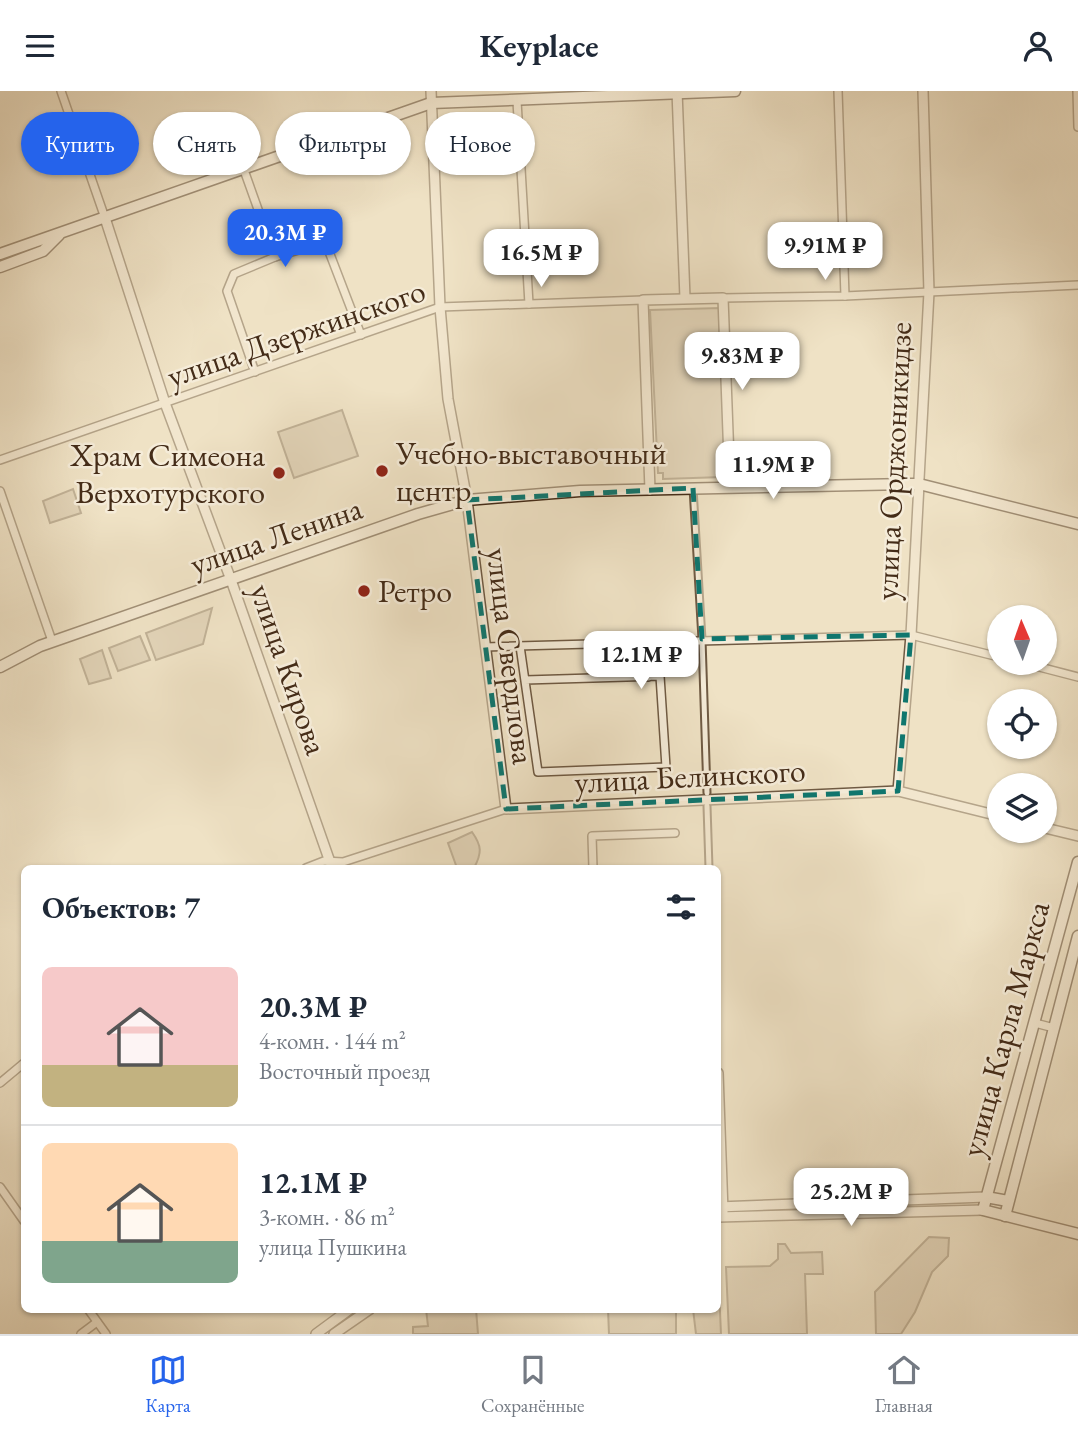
<!DOCTYPE html>
<html lang="ru">
<meta charset="utf-8">
<style>
:root{--surface:#fff;--page:#f6f6f7;--text:#1f2937;--muted:#747a83;--line:#e0e1e3;--accent:#2563eb}
body{margin:0;font-family:"EB Garamond",serif;background:var(--page);color:var(--text);height:100vh;display:flex;flex-direction:column;font-size:26px;white-space:nowrap}
*{box-sizing:border-box;margin:0}
p{font-size:23px;color:var(--muted)}
.icon{flex:none;width:38px;height:38px;fill:none;stroke:currentColor;stroke-width:2;stroke-linecap:round;stroke-linejoin:round}
.map{position:relative;flex:1;overflow:hidden}
.sheet{position:absolute;left:21px;top:774px;width:700px;height:448px;display:flex;flex-direction:column;background:var(--surface);border-radius:10px;box-shadow:0 2px 5px #0004}
.sheet>*{flex:none}
.banner{position:absolute;left:21px;top:21px;width:700px;height:63px;display:flex;gap:14px}
.needle{width:46px;rotate:358deg}
.fabs{position:absolute;left:987px;top:514px;display:grid;gap:14px}
.fabs a{display:grid;place-items:center;width:70px;height:70px;border-radius:50%;background:var(--surface);box-shadow:0 2px 5px #0004;font-size:35px}
.price{position:absolute;translate:-50% -60px;padding:0 16px;border-radius:14px;background:#fff;color:#222;font-size:23px;line-height:46px;filter:drop-shadow(0 2px 4px #0008)}
.price::after{content:'';position:absolute;left:50%;top:42px;width:21px;height:16px;margin-left:-10px;background:inherit;clip-path:polygon(0 0,100% 0,50% 100%)}
.price.active{background:var(--accent);color:#fff}
ul{padding:0;list-style:none}
li{display:flex;align-items:center;gap:21px;height:175px;padding:0 21px}
li+li{border-top:2px solid var(--line)}
li span{display:grid;place-items:center;flex:none;width:196px;height:140px;border-radius:10px;color:#555}
li>.icon{margin-inline-start:auto}
span .icon{width:84px;height:84px;fill:#fffc;stroke-width:1}
li b{font-size:30px}
h2{display:flex;justify-content:space-between;align-items:center;height:84px;padding:0 21px;font-size:30px}
.tag{padding:0 24px;border-radius:32px;background:var(--surface);box-shadow:0 2px 5px #0004;font-size:24px;line-height:63px}
.tag.active{background:var(--accent);color:#fff}
header{display:flex;justify-content:space-between;align-items:center;height:91px;padding:0 21px;background:var(--surface);font-size:32px;font-weight:700}
.dock{display:flex;justify-content:space-around;align-items:center;height:98px;border-top:2px solid var(--line);background:var(--surface);font-size:19px;color:var(--muted)}
.dock a{display:grid;justify-items:center;gap:4px}
.dock .active{color:var(--accent)}
.map>svg:first-child{display:block}
</style>
<header><svg class="icon" aria-label="menu" viewBox="0 0 24 24"><path d="M4 6h16M4 12h16M4 18h16"/></svg>Keyplace<svg class="icon" aria-label="person" viewBox="0 0 24 24"><circle cx="12" cy="8" r="4"/><path d="M4 21q1-7 8-7t8 7"/></svg></header>
<div class="map">
<svg width="1078" height="1243" viewBox="0 0 1078 1243">
<rect width="100%" height="100%" fill="#efe2c5"/>
<filter id="stains"><feTurbulence type="fractalNoise" baseFrequency=".00286" numOctaves="4"/><feColorMatrix values="0 0 0 0 .2 0 0 0 0 .09 0 0 0 0 .02 0 0 0 .5 -.17"/></filter>
<radialGradient id="worn" r=".72"><stop offset=".6" stop-color="#630" stop-opacity="0"/><stop offset="1" stop-color="#630" stop-opacity=".3"/></radialGradient>
<g fill="#d2c3a8" stroke="#8b7860" stroke-width="2">
<polygon points="720,217 727,379 722,379 723,386 663,388 663,382 658,382 650,219"/>
<polygon points="342,319 358,365 294,387 278,341"/>
<polygon points="73,398 81,422 50,432 43,410"/>
<polygon points="212,517 203,553 156,569 146,542"/>
<polygon points="140,545 150,569 118,580 109,557"/>
<polygon points="102,559 111,587 89,593 80,568"/>
<path d="M472,741c10,14 10,21 2,36h-17l-9,-25z"/>
<polygon points="929,1146 949,1147 948,1165 932,1181 915,1221 901,1243 876,1243 875,1201"/>
<polygon points="778,1153 785,1153 791,1162 822,1161 823,1183 805,1183 807,1243 729,1243 726,1176 770,1175 778,1168"/>
<polygon points="718,1175 721,1243 696,1243 693,1218 718,1218"/>
<polygon points="426,1218 476,1218 478,1243 413,1243 413,1236 428,1235"/>
<polygon points="608,1218 676,1218 676,1243 609,1243"/>
</g>
<g fill="none" stroke-linecap="round" stroke-linejoin="round">
<g stroke="#6f5a43" stroke-width="9">
<g id="pedestrian">
<polyline points="693,397 702,548 707,702"/>
<polyline points="707,715 709,777"/>
</g>
</g>
<g stroke="#6f5a43" stroke-width="10">
<g id="minor">
<polyline points="61,0 105,127"/>
<polyline points="838,0 845,205"/>
<polyline points="1077,0 1078,36"/>
<polyline points="517,10 529,213"/>
<polyline points="244,79 275,166 315,154 328,158 361,244"/>
<polyline points="723,207 845,205 1078,194"/>
<polyline points="255,281 227,200 234,183 275,166"/>
<polyline points="0,369 440,216 643,209"/>
<polyline points="0,400 51,547"/>
<polyline points="646,550 648,586"/>
<polyline points="520,555 538,681 666,676 660,585 525,589"/>
<polyline points="485,556 911,544 999,566"/>
<polyline points="1024,572 1078,586"/>
<polyline points="306,777 324,770 343,771 506,718"/>
<polyline points="593,777 592,745 675,742"/>
<polyline points="1035,932 1054,937"/>
<polyline points="0,992 24,972"/>
<polyline points="0,1096 24,1130"/>
<polyline points="88,1218 106,1243"/>
<polyline points="81,1243 97,1231"/>
</g>
</g>
<g stroke="#6f5a43" stroke-width="12">
<g id="tertiary">
<polyline points="431,0 440,216 448,308 467,409 506,718 898,700 999,725"/>
<polyline points="677,0 685,207"/>
<polyline points="105,127 165,312 231,489 330,771"/>
<polyline points="919,388 929,201 923,0"/>
<polyline points="650,399 643,209 723,207 730,396"/>
<polyline points="898,700 911,544 919,393"/>
<polyline points="1045,737 1078,745"/>
<polyline points="718,982 723,1121"/>
<polyline points="718,1116 986,1106"/>
<polyline points="718,1126 983,1119"/>
<polyline points="316,1243 350,1218"/>
<polyline points="334,1243 370,1218"/>
</g>
</g>
<g stroke="#442c18" stroke-width="13">
<g id="secondary">
<polyline points="0,163 431,12 735,0"/>
<polyline points="0,176 43,160 59,144"/>
<polyline points="0,576 40,555 418,423 467,409 580,400 908,393 919,393 1078,433"/>
<polyline points="1078,771 983,1119 1078,1143"/>
<polyline points="986,1106 1008,1110"/>
<polyline points="1005,1125 1078,845"/>
</g>
</g>
<use href="#pedestrian" stroke="#f5ecd9" stroke-width="5"/>
<use href="#minor" stroke="#f5ecd9" stroke-width="7"/>
<use href="#tertiary" stroke="#f5ecd9" stroke-width="9"/>
<use href="#secondary" stroke="#f5ecd9" stroke-width="10"/>
</g>
<path d="M0 0H1078V1243H0ZM693,397l9,151 209,-4 -13,156 -392,18 -39,-309z" fill="#efe2c5" fill-opacity=".55" fill-rule="evenodd"/>
<path fill="none" stroke="#0f766e" stroke-width="5" stroke-dasharray="14 9" stroke-linejoin="round" d="M693,397l9,151 209,-4 -13,156 -392,18 -39,-309z"/>
<g fill="#8f2418" stroke="#f5ecd9" stroke-width="2.5">
<circle cx="382" cy="380" r="7"/>
<circle cx="279" cy="382" r="7"/>
<circle cx="364" cy="500" r="7"/>
</g>
<g text-anchor="middle" dominant-baseline="central" stroke-width="5" stroke-linejoin="round" paint-order="stroke">
<g font-size="32" fill="#442c18" stroke="#f5ecd9">
<text transform="translate(296 242) rotate(-19)">улица Дзержинского</text>
<text transform="translate(893 370) rotate(-87)">улица Орджоникидзе</text>
<text transform="translate(276 445) rotate(-19)">улица Ленина</text>
<text transform="translate(511 565) rotate(83)">улица Свердлова</text>
<text transform="translate(289 578) rotate(71)">улица Кирова</text>
<text transform="translate(690 685) rotate(-3)">улица Белинского</text>
<text transform="translate(1005 938) rotate(-75)">улица Карла Маркса</text>
</g>
<g font-size="32" fill="#442c18" stroke="#f5ecd9" text-anchor="start">
<text x="396" y="362">Учебно-выставочный<tspan x="396" dy="37">центр</tspan></text>
<text x="265" y="364" text-anchor="end">Храм Симеона<tspan x="265" dy="37">Верхотурского</tspan></text>
<text x="378" y="500">Ретро</text>
</g>
</g>
<rect width="100%" height="100%" filter="url(#stains)"/>
<rect width="100%" height="100%" fill="url(#worn)"/>
</svg>
<div class="fabs">
<a><svg class="needle" viewBox="-14 -14 28 28"><path d="M0-13l5 13h-10z" fill="#e53935"/><path d="M0 13l5-13h-10z" fill="#747a83"/></svg></a>
<a><svg class="icon" aria-label="locate" viewBox="0 0 24 24"><circle cx="12" cy="12" r="6"/><path d="M12 2v4M12 18v4M2 12h4M18 12h4"/></svg></a>
<a><svg class="icon" aria-label="layers" viewBox="0 0 24 24"><path d="M12 4l9 5-9 5-9-5zM3 14l9 5 9-5"/></svg></a>
</div>
<b class="price active" style="left:285px;top:178px">20.3M ₽</b>
<b class="price" style="left:825px;top:191px">9.91M ₽</b>
<b class="price" style="left:541px;top:198px">16.5M ₽</b>
<b class="price" style="left:742px;top:301px">9.83M ₽</b>
<b class="price" style="left:773px;top:410px">11.9M ₽</b>
<b class="price" style="left:641px;top:600px">12.1M ₽</b>
<b class="price" style="left:851px;top:1137px">25.2M ₽</b>
<div class="banner">
<a class="tag active">Купить</a>
<a class="tag">Снять</a>
<a class="tag">Фильтры</a>
<a class="tag">Новое</a>
</div>
<section class="sheet">
<h2>Объектов: 7<svg class="icon" aria-label="filters" viewBox="0 0 24 24"><path d="M4 7h16M4 17h16"/><circle cx="9" cy="7" r="2"/><circle cx="15" cy="17" r="2"/></svg></h2>
<ul>
<li><span style="background:linear-gradient(#f6c9c9 70%,#c2b280 0)"><svg class="icon" aria-label="home" viewBox="0 0 24 24"><path d="M3 11l9-7 9 7M6 9v11h12V9"/></svg></span><div><b>20.3M ₽</b><p>4-комн. · 144 m²</p><p>Восточный проезд</p></div></li>
<li><span style="background:linear-gradient(#ffd9b3 70%,#7fa58c 0)"><svg class="icon" aria-label="home" viewBox="0 0 24 24"><path d="M3 11l9-7 9 7M6 9v11h12V9"/></svg></span><div><b>12.1M ₽</b><p>3-комн. · 86 m²</p><p>улица Пушкина</p></div></li>
</ul>
</section>
</div>
<nav class="dock">
<a class="active"><svg class="icon" aria-label="map" viewBox="0 0 24 24"><path d="M3 6l6-2 6 2 6-2v14l-6 2-6-2-6 2zM9 4v14M15 6v14"/></svg>Карта</a>
<a><svg class="icon" aria-label="saved" viewBox="0 0 24 24"><path d="M7 4h10v16l-5-4-5 4z"/></svg>Сохранённые</a>
<a><svg class="icon" aria-label="home" viewBox="0 0 24 24"><path d="M3 11l9-7 9 7M6 9v11h12V9"/></svg>Главная</a>
</nav>
